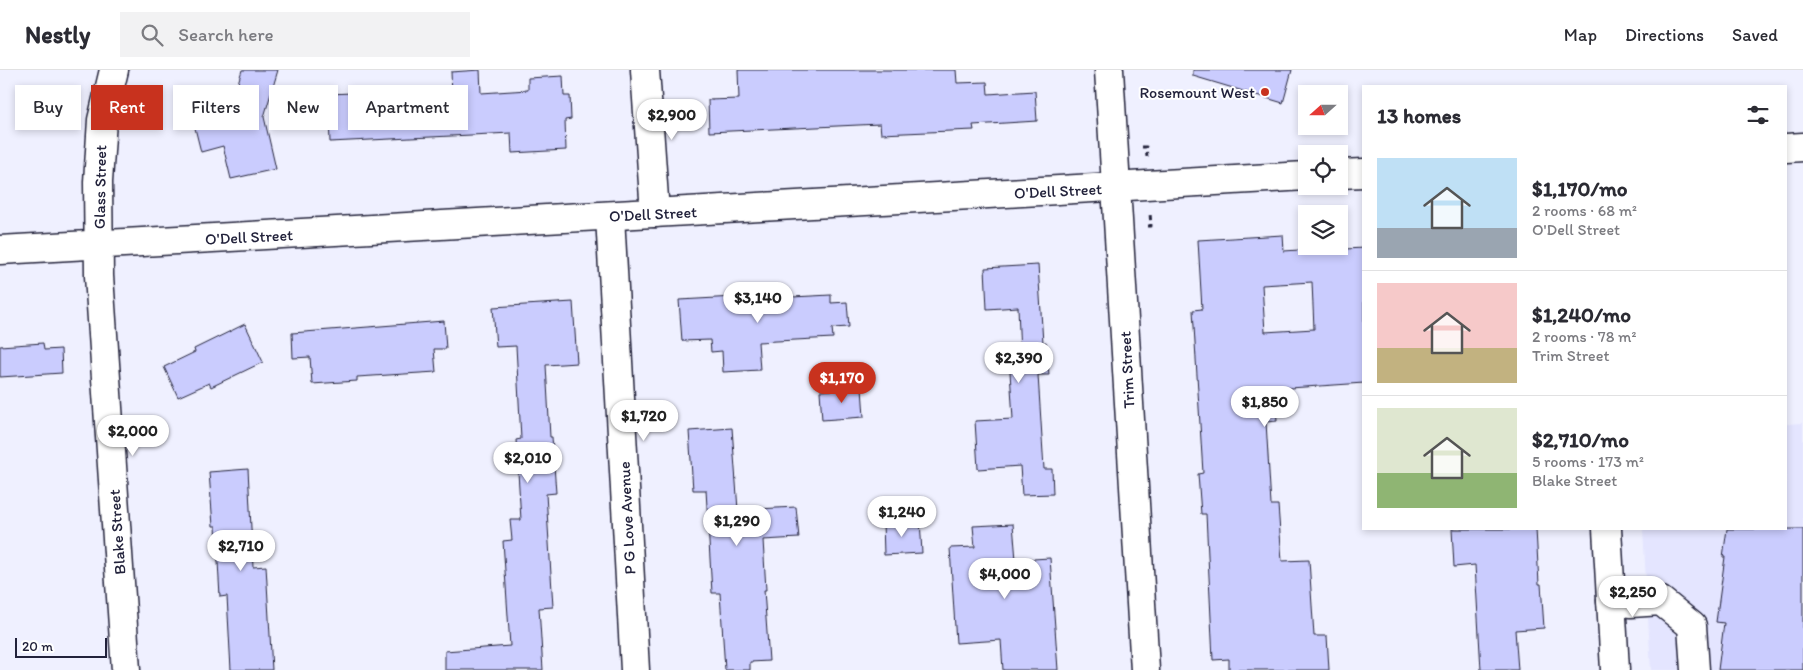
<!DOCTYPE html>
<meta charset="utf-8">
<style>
:root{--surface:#fff;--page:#f2f2f3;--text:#2b2b33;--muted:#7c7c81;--line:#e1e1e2;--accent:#c8321e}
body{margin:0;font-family:Itim,sans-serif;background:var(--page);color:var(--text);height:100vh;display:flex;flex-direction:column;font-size:19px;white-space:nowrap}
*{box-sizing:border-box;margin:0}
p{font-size:16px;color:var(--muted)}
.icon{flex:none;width:28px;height:28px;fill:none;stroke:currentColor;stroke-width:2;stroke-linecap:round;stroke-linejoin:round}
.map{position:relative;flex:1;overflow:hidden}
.drawer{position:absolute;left:1362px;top:15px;width:425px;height:445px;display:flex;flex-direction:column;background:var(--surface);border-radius:0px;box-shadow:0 2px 8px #0003}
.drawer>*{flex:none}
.banner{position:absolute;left:15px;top:15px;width:475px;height:45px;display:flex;gap:10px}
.needle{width:32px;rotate:249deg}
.buttons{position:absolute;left:1298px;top:15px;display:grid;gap:10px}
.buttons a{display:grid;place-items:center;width:50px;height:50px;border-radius:0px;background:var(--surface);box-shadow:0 2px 8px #0003;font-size:25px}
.scale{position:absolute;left:15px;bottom:12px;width:92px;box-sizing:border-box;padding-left:5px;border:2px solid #22223b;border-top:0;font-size:14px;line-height:18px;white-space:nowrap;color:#22223b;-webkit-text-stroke:4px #fff;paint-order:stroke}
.price{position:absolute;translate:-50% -42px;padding:0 11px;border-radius:18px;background:#fff;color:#222;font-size:16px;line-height:32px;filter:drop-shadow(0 1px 2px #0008)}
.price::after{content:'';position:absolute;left:50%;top:30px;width:15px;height:11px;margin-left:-8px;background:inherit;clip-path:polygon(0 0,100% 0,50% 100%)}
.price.on{background:var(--accent);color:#fff}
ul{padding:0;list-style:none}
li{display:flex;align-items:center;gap:15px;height:125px;padding:0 15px}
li+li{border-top:1px solid var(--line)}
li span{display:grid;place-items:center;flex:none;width:140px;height:100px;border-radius:0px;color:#555}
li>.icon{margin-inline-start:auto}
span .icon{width:60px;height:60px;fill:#fffc;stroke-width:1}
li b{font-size:21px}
h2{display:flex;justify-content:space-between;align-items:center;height:60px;padding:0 15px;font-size:21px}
.chip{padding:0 18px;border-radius:0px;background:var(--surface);box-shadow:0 2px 8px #0003;font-size:18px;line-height:45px}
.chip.on{background:var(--accent);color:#fff}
header{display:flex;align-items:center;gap:30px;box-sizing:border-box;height:70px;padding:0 25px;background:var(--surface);border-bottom:1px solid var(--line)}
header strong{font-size:24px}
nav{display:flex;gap:28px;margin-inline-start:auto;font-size:18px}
.search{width:350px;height:45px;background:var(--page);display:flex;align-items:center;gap:12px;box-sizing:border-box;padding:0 18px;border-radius:0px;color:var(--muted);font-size:19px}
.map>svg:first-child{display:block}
</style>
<header>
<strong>Nestly</strong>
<div class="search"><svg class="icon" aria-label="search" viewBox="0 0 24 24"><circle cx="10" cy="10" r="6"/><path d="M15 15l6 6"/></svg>Search here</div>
<nav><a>Map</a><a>Directions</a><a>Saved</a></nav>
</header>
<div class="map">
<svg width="1803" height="600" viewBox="0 0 1803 600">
<rect width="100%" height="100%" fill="#eff0ff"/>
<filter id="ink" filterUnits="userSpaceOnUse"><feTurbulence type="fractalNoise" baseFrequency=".02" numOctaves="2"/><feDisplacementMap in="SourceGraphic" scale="10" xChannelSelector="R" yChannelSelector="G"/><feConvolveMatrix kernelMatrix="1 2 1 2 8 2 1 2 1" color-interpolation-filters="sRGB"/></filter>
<g filter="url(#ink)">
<polygon fill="#e4e5ff" points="1803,353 1803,600 1651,600 1643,459 1786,459 1786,354"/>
<g fill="#caccfe" stroke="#22223b" fill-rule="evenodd">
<polygon points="242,0 278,0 264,47 276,99 231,109 223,76 201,82 194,54 228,46"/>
<polygon points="480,0 481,23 528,20 528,8 563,6 564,26 570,26 571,49 565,50 566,80 512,83 511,63 330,72 328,24 401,21 401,27 452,24 451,2"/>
<polygon points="738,0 956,0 957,13 987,12 988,24 1035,21 1037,51 973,55 974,60 881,64 880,54 709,62 708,30 739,29"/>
<polygon points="1193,0 1292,0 1283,33 1193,6"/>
<path d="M1283,165l1,16 61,-4v2l19,-1v135l-89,6 2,32 -11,1 5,83h7l4,56 27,-1 5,76h13l2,34h-100v-11l-16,1 -7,-146h-5l-3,-40 5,-1 -10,-163 9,-1 -4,-69zM1312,212l2,47 -49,3 -3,-47z"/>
<polygon points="1038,195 1043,273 1046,272 1049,305 1038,305 1044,399 1052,399 1053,424 1022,425 1020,396 978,399 975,351 1013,349 1009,286 1020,285 1018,237 987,239 985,198"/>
<polygon points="831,225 831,233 847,232 849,257 832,258 833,268 758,272 760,300 723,302 722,281 711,282 710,270 682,271 679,230 735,227 735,230"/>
<polygon points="573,232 577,293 546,295 550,367 552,367 556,423 546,424 553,537 539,538 543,600 445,600 445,581 510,576 503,471 512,470 510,450 521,450 516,370 521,369 516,276 496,277 493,237"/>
<polygon points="444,251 446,279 434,279 436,302 357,307 357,311 312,314 310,287 293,288 292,263"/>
<polygon points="245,254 263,292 211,317 209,313 178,327 164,297 195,282 194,279"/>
<polygon points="43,273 44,280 61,279 62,303 0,307 0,276"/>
<polygon points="862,318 864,347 822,350 820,321"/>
<polygon points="732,358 738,440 796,437 799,468 763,470 766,520 764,520 769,591 750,592 750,600 725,600 720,523 712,523 706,420 693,420 689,361"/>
<polygon points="248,399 253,497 266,496 272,600 231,600 227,526 220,527 216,456 213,456 209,402"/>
<polygon points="920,450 922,483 884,485 883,452"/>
<polygon points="1013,454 1016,490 1050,488 1058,600 1003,600 1001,570 956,573 950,478 975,477 973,456"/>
<polygon points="1452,459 1536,459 1539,514 1541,514 1544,558 1515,560 1518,600 1481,600 1475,495 1454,497"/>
<polygon points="1727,459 1803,459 1803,600 1718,600 1724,553 1716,552 1725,487 1723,487"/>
</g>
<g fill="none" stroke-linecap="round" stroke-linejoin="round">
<g stroke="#22223b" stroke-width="31">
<g id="minor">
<polyline points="114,0 102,50 98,112 99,206 126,600"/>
<polyline points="645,0 655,143"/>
<polyline points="1109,0 1145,600"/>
<polyline points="1786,78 1803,77"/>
<polyline points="1339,104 1364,103"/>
<polyline points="610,146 635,600"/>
<polyline points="0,180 1306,106"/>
<polyline points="1607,459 1615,600"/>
<polyline points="1611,531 1631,533 1661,531 1692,556 1695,600"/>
</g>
</g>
<g stroke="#22223b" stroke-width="3" stroke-dasharray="5 4" stroke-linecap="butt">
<polyline points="1142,77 1146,77 1147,87"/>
<polyline points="1148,156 1151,156 1150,143"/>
</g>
<use href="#minor" stroke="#fff" stroke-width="28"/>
</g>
</g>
<circle fill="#c8321e" stroke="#fff" stroke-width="2" cx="1265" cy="22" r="5"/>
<g text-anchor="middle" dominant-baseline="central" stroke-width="4" stroke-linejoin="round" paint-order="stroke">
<g font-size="16" fill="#22223b" stroke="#fff" text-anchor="end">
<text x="1255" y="22">Rosemount West</text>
</g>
<g font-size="16" fill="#22223b" stroke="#fff">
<text transform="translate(100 117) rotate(-89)">Glass Street</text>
<text transform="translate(1058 121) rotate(-3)">O'Dell Street</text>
<text transform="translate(653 144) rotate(-3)">O'Dell Street</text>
<text transform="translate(249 167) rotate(-3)">O'Dell Street</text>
<text transform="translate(1127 300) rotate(-93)">Trim Street</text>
<text transform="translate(627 448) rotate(-93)">P G Love Avenue</text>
<text transform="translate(117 462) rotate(-94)">Blake Street</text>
</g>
</g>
</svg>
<div class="buttons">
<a><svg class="needle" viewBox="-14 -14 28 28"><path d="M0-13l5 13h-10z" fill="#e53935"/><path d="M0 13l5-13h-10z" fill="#7c7c81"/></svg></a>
<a><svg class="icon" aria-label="locate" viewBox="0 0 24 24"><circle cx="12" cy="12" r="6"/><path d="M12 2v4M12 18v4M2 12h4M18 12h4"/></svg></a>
<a><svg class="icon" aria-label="layers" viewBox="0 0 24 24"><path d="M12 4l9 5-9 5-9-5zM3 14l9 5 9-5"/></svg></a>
</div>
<div class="scale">20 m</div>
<b class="price" style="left:672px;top:71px">$2,900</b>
<b class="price" style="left:758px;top:254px">$3,140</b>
<b class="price" style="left:1019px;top:314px">$2,390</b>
<b class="price on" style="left:842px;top:334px">$1,170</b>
<b class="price" style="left:1265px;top:358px">$1,850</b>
<b class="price" style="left:644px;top:372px">$1,720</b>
<b class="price" style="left:133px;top:387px">$2,000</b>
<b class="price" style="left:528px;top:414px">$2,010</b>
<b class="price" style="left:902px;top:468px">$1,240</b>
<b class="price" style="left:737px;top:477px">$1,290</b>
<b class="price" style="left:241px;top:502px">$2,710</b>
<b class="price" style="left:1005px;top:530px">$4,000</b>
<b class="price" style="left:1633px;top:548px">$2,250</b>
<div class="banner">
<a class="chip">Buy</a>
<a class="chip on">Rent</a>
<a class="chip">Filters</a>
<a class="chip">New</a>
<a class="chip">Apartment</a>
</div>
<section class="drawer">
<h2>13 homes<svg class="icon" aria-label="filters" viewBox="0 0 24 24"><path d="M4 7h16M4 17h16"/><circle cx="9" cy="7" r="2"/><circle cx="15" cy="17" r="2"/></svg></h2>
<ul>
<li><span style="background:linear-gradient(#bfe0f5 70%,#9aa5b1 0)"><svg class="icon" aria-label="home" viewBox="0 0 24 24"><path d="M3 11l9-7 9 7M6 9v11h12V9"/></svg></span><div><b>$1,170/mo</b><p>2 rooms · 68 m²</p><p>O'Dell Street</p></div></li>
<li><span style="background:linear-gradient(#f6c9c9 65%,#c2b280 0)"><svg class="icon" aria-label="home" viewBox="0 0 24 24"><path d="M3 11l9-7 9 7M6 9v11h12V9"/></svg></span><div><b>$1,240/mo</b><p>2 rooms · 78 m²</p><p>Trim Street</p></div></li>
<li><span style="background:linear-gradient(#dfe7d0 65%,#8fb573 0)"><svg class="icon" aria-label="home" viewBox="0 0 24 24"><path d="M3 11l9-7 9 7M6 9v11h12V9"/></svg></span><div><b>$2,710/mo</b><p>5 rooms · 173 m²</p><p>Blake Street</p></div></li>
</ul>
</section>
</div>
